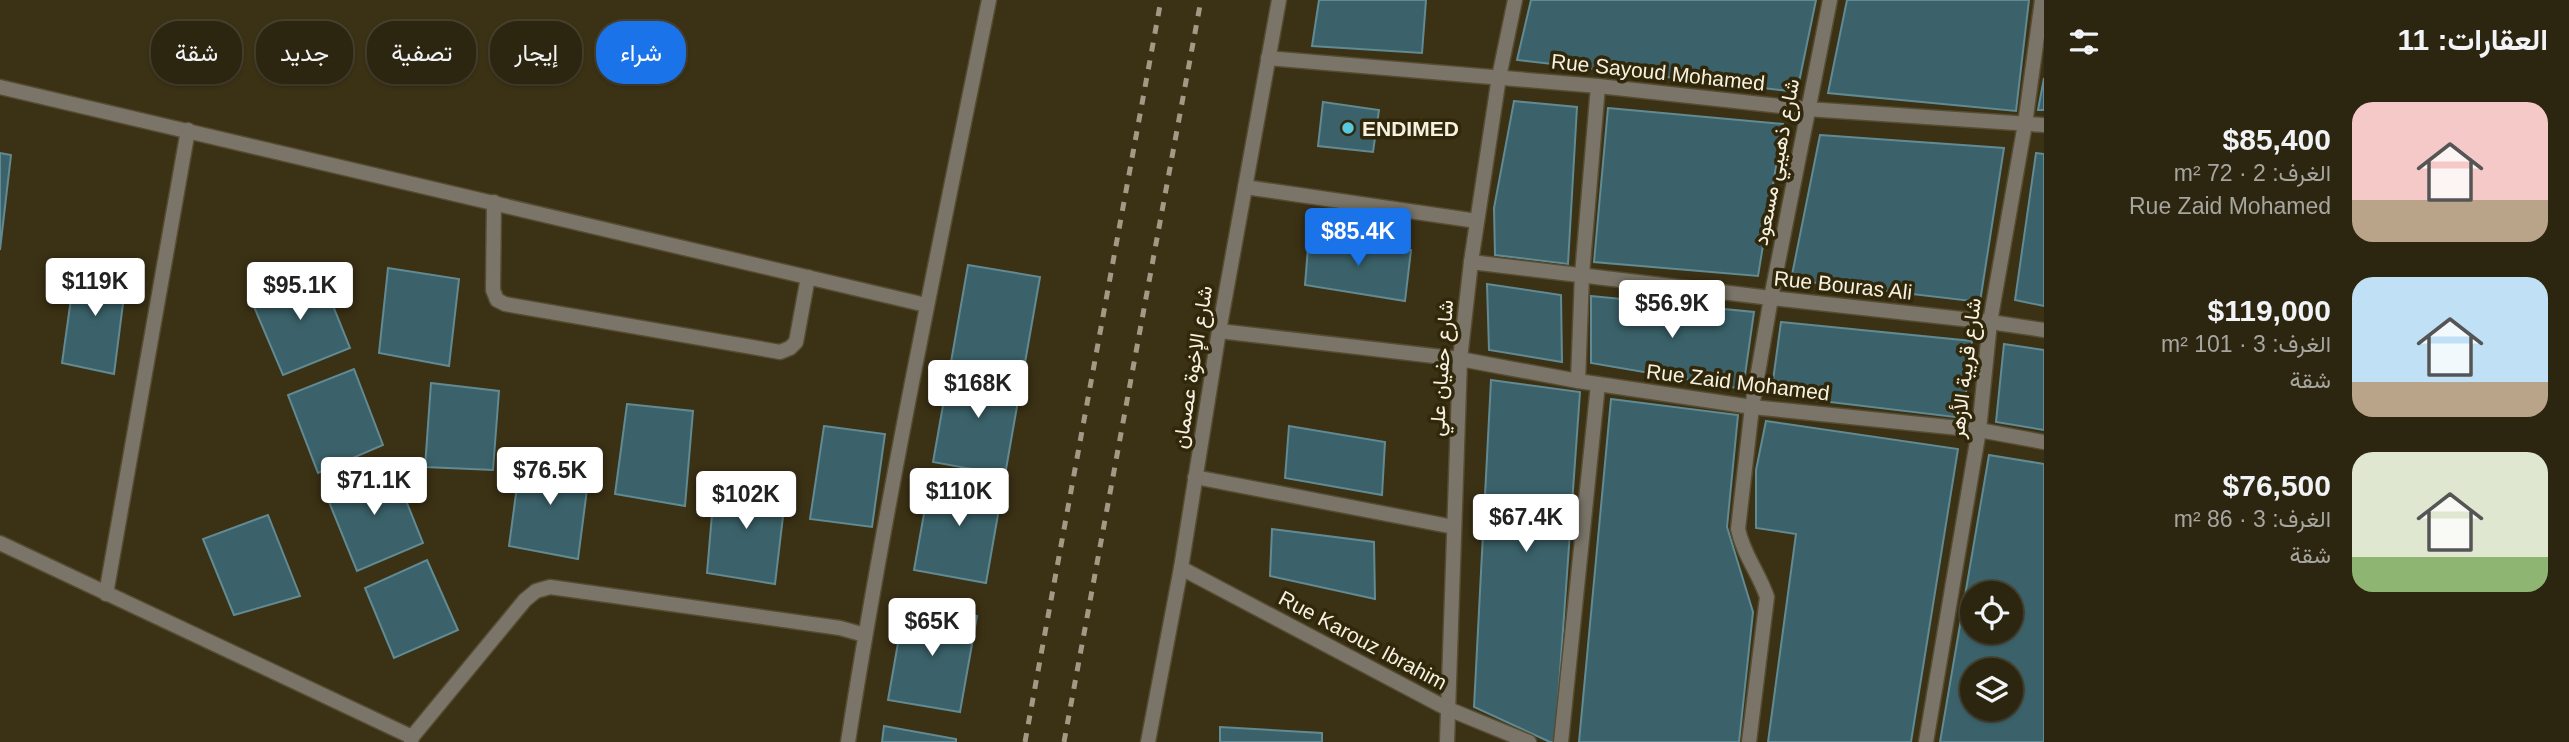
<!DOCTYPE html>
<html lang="ar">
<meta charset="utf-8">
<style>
:root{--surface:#2c2510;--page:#342d19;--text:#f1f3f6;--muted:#a6a59f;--line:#484230;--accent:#1a73e8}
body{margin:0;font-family:Helvetica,Vazirmatn,sans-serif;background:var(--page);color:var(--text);direction:rtl;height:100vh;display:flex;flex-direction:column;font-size:26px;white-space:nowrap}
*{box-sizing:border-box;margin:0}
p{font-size:23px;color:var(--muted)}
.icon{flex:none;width:38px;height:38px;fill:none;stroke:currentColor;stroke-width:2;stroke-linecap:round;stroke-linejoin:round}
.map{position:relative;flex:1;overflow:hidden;direction:ltr}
.sheet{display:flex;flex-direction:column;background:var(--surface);width:525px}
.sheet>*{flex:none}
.guide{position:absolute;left:21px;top:21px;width:665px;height:63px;direction:rtl;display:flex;gap:14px}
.buttons{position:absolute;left:1960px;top:581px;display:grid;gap:14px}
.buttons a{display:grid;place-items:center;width:63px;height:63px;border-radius:50%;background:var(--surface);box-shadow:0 2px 5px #0004,0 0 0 2px var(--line);font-size:35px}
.price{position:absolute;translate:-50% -60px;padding:0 16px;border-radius:7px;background:#fff;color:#222;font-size:23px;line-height:46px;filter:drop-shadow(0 2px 4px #0008)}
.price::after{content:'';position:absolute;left:50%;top:42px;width:21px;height:16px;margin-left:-10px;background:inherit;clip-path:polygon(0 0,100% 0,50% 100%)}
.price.active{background:var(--accent);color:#fff}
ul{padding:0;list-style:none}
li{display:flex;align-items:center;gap:21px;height:175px;padding:0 21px}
li span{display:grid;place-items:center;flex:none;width:196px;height:140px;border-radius:21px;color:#555}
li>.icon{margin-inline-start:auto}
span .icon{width:84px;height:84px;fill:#fffc;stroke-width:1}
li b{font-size:30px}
h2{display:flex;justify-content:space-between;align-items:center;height:84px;padding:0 21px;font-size:30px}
.pill{padding:0 24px;border-radius:28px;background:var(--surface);box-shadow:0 2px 5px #0004,0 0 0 2px var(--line);font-size:24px;line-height:63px}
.pill.active{background:var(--accent);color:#fff}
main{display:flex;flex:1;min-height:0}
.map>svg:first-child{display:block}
</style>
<main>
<section class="sheet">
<h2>العقارات: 11<svg class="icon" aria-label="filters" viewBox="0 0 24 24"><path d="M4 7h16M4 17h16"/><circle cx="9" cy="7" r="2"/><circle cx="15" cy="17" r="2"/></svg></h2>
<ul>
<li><span style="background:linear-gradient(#f6c9c9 70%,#b9a48a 0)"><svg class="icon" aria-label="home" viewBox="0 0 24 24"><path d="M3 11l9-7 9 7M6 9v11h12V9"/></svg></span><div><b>$85,400</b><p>الغرف: 2 · 72 m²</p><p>Rue Zaid Mohamed</p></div></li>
<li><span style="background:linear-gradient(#bfe0f5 75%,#b9a48a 0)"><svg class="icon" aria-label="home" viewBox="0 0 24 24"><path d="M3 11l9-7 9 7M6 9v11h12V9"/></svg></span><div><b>$119,000</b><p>الغرف: 3 · 101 m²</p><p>شقة</p></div></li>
<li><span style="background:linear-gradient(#dfe7d0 75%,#8fb573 0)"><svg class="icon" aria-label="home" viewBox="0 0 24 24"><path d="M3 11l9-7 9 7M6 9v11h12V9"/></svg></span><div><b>$76,500</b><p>الغرف: 3 · 86 m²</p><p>شقة</p></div></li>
</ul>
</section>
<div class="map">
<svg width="2044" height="742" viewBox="0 0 2044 742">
<rect width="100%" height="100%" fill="#3b3115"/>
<g fill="#3b626a" stroke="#628a92" stroke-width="2" fill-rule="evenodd">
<polygon points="1319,0 1426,0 1422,53 1312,46"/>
<polygon points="1531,0 1816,0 1797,92 1517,60"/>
<polygon points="1847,0 2029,0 2016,111 1828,93"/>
<polygon points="2044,78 2044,110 2038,110"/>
<polygon points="1514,101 1577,107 1568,264 1495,255 1494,208"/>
<polygon points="1323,102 1379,110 1373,152 1318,146"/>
<polygon points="1608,108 1783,124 1758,276 1594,262"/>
<polygon points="1820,135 2004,148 1980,302 1791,280"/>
<polygon points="0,153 11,155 0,250"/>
<polygon points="2036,153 2044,154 2044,306 2015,300"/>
<polygon points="1309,235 1411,250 1405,301 1305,285"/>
<polygon points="76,263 127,272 114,374 62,363"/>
<polygon points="968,265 1040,277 1023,374 951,362"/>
<polygon points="388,268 459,279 449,366 379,353"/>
<polygon points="319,271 350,348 283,375 249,295"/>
<polygon points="1487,284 1561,295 1562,362 1489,350"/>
<polygon points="1591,296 1754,312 1743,389 1591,363"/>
<polygon points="1781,322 1972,341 1963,418 1771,395"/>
<polygon points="2004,344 2044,350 2044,430 1996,422"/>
<polygon points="950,366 1022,378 1005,475 933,462"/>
<polygon points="354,369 383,445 318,473 288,395"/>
<polygon points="1491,380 1580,392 1555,742 1550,742 1474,707"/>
<polygon points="431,383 499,391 493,470 425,467"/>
<polygon points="1611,399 1738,415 1727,527 1753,612 1739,742 1579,742"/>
<polygon points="627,404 693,411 685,506 615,494"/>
<polygon points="1766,421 1958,449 1911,742 1768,742 1796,534 1756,528 1756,470"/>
<polygon points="824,426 885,434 872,527 810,519"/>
<polygon points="1289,426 1385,442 1382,495 1285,478"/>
<path d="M1989,455l55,9v278h-104zM1972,593h39v39h-39zM1972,670h39v39h-39z"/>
<polygon points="521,456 590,466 578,559 509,546"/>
<polygon points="391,463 423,543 357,571 325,492"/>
<polygon points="931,474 1003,486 986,583 914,570"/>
<polygon points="715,479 786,491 775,584 707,573"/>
<polygon points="268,515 300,596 234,615 203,539"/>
<polygon points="1272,529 1374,542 1375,599 1270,576"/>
<polygon points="427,560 458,630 394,658 365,588"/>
<polygon points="905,603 977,616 960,712 888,700"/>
<polygon points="884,726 956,739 956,742 882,742"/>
<polygon points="1220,727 1322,733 1322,742 1220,742"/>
</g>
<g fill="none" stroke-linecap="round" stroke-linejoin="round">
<g stroke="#554c32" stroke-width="17">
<polyline id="service" points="494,202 493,290 497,300 505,304 780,352 790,348 796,342 808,277"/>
</g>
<g stroke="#554c32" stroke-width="17">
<g id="minor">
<polyline points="1268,58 1598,86 1807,109 2044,125"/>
<polyline points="0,87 926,305"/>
<polyline points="1245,187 1477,221"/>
<polyline points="1471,262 1771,298 1990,322 2044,330"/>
<polyline points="1219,331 1460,359 1578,381 1752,407 1979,430 2044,442"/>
<polyline points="1578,381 1582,275 1598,86"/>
<polyline points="1195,477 1454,527"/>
<polyline points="1181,568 1446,708 1529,742"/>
<polyline points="106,594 188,130"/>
<polyline points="412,737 525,600 536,591 550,587 840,628 865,635"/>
<path d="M848,742c39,-249 91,-495 141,-742"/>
<polyline points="1148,742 1181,568 1219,331 1279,0"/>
<polyline points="1447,742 1460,359 1471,262 1499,77 1515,0"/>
<polyline points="1561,742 1598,384"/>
<path d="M1749,742l18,-145c-8,-24 -24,-43 -29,-68l14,-122 19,-109 59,-298"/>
<polyline points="1926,742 1979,430 1990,322 2025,124 2042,0"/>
</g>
</g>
<g stroke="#554c32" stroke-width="17">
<polyline id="tertiary" points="0,543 412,737 411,742"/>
</g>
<use href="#service" stroke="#7a7568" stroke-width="14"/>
<use href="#minor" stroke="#7a7568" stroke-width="14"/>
<use href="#tertiary" stroke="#7a7568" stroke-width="14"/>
<g stroke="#a29a85" stroke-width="5" stroke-dasharray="9 9" stroke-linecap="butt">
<polyline points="1025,742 1161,0"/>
<polyline points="1064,742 1201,0"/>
</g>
</g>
<circle fill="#56c9e0" stroke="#31270a" stroke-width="2.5" cx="1348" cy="128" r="7"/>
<g text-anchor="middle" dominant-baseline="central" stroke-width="7" stroke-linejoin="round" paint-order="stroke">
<g font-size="21" fill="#f7f1e1" stroke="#31270a">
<text transform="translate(1658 72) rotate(6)">Rue Sayoud Mohamed</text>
<text transform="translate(1776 162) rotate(-79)">شارع ذهيبي مسعود</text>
<text transform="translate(1843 285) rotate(6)">Rue Bouras Ali</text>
<text transform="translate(1192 367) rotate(-81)">شارع الإخوة عصمان</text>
<text transform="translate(1441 368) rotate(-86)">شارع حفيان علي</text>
<text transform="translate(1965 368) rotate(-83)">شارع قريبة الأزهر</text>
<text transform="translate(1738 382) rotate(7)">Rue Zaid Mohamed</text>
<text transform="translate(1363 640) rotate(28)">Rue Karouz Ibrahim</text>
</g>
<g font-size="21" font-weight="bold" fill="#f7f1e1" stroke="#31270a" text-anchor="start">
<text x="1362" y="128">ENDIMED</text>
</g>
</g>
</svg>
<div class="buttons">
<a><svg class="icon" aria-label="locate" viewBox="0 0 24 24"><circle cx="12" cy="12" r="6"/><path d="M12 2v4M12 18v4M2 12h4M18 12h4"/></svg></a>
<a><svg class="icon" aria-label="layers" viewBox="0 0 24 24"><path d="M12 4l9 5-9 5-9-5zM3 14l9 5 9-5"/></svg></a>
</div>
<b class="price active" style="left:1358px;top:268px">$85.4K</b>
<b class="price" style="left:95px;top:318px">$119K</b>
<b class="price" style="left:300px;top:322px">$95.1K</b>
<b class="price" style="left:1672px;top:340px">$56.9K</b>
<b class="price" style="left:978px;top:420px">$168K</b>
<b class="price" style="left:550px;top:507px">$76.5K</b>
<b class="price" style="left:374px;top:517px">$71.1K</b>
<b class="price" style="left:959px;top:528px">$110K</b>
<b class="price" style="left:746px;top:531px">$102K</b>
<b class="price" style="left:1526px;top:554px">$67.4K</b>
<b class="price" style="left:932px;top:658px">$65K</b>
<div class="guide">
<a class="pill active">شراء</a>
<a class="pill">إيجار</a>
<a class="pill">تصفية</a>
<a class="pill">جديد</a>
<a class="pill">شقة</a>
</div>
</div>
</main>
